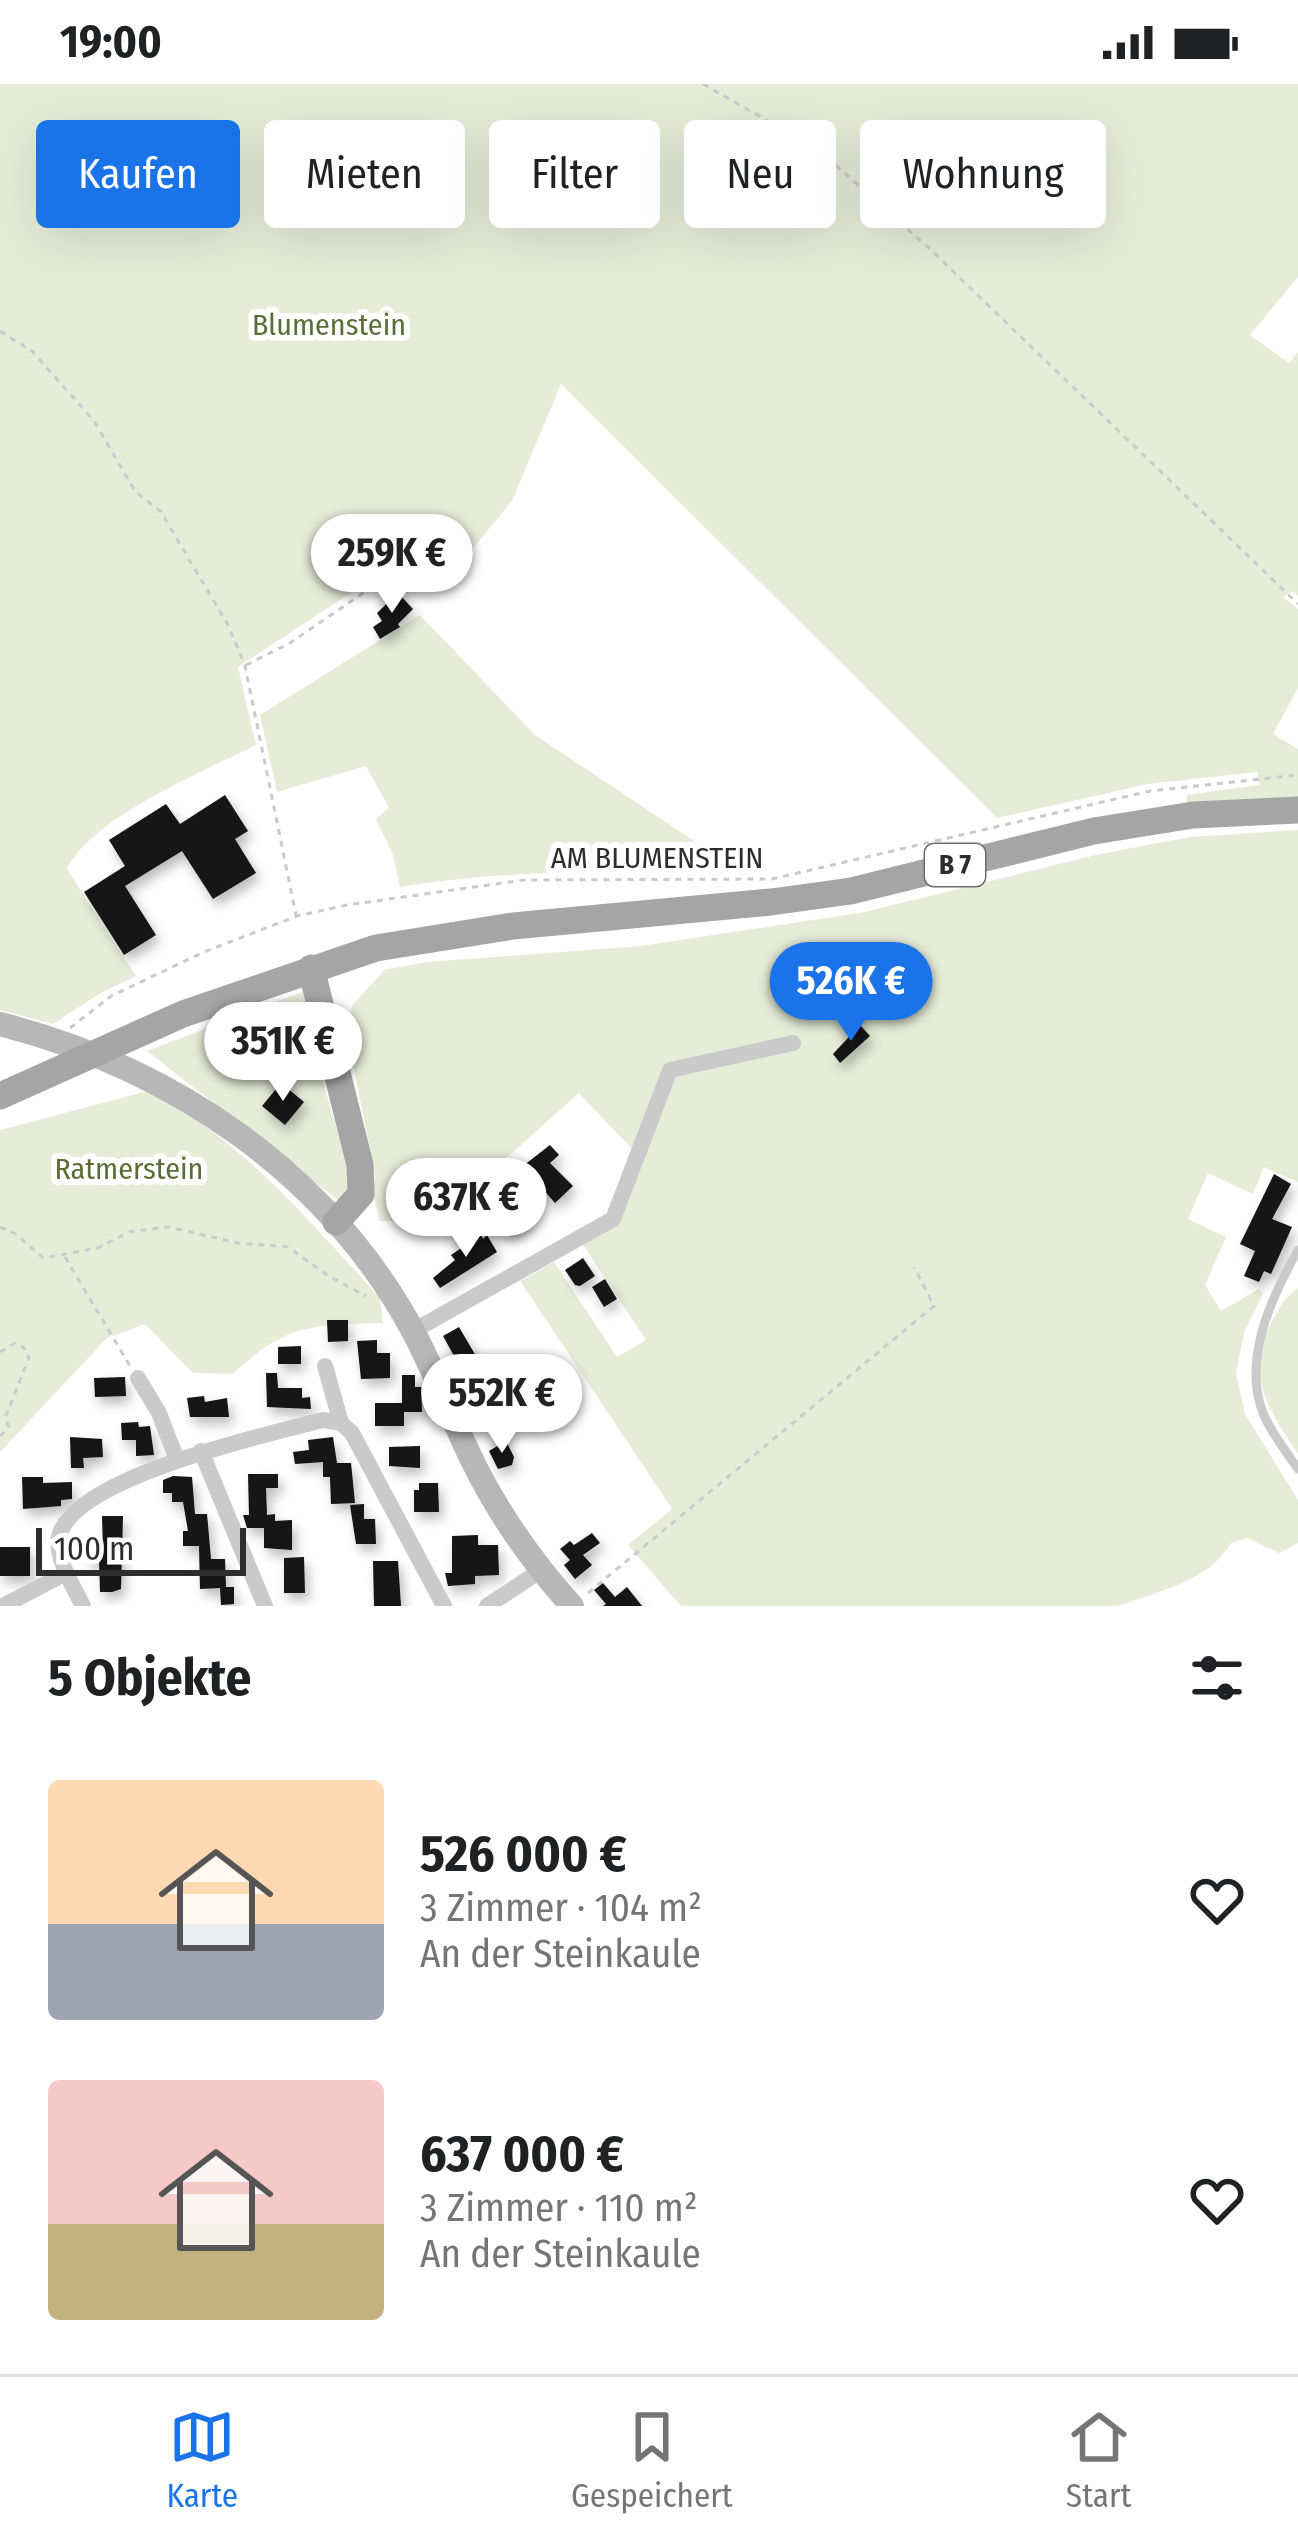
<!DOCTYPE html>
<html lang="de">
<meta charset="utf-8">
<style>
:root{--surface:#fff;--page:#f6f6f6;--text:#202124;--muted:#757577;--line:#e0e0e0;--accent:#1a73e8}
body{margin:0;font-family:"Fira Sans Condensed",sans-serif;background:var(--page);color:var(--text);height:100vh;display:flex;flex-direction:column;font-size:45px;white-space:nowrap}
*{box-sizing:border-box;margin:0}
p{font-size:39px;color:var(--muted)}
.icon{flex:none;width:66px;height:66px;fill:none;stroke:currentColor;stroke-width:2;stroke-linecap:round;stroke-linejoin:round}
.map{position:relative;height:1522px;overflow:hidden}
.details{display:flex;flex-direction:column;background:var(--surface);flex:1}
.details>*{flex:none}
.guide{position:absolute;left:36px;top:36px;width:1227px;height:108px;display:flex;gap:24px}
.scale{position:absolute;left:36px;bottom:30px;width:210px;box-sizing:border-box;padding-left:12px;border:6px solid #2d2d2d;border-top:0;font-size:33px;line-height:42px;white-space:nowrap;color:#2d2d2d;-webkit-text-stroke:9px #fff;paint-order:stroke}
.price{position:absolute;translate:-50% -102px;padding:0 27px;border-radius:42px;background:#fff;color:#222;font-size:39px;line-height:78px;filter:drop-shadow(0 3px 6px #0008)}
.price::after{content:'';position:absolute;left:50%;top:72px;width:36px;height:27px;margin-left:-18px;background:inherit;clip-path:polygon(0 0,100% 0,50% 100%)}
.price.selected{background:var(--accent);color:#fff}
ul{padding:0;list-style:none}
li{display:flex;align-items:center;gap:36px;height:300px;padding:0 48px}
li span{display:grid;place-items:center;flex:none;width:336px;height:240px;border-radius:12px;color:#555}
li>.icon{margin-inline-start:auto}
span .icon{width:144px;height:144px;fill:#fffc;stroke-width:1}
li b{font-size:51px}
h2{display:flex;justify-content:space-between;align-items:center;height:144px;padding:0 48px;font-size:51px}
.chip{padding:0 42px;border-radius:12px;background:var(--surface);box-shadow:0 12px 48px #0002;font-size:42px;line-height:108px}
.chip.selected{background:var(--accent);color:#fff}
.status{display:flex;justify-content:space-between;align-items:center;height:84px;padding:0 60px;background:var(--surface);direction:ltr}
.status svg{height:33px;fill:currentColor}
.dock{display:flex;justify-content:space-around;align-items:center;height:168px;border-top:3px solid var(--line);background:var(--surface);font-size:33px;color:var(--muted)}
.dock a{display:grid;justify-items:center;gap:6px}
.dock .selected{color:var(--accent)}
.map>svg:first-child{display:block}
</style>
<div class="status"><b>19:00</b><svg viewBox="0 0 49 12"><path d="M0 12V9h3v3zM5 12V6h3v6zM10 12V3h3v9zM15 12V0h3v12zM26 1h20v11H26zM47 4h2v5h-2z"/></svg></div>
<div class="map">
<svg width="1298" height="1522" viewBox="0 0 1298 1522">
<defs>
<filter id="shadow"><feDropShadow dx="4" dy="7" stdDeviation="6" flood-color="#0004"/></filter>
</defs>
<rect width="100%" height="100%" fill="#fff"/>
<g fill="#e7ecd9">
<path d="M0,0h1298v193l-48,58 39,28 9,-11v244l-5,-5 -10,6 15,12v79l-25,46 25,15v49l-111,6v-9l72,-10 -2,-13 -109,12 -151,34 -436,-434 -49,117 -54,65 -6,5 -29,-26 -185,122 18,78c-52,26 -165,73 -189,124l69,107 -37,18 -46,30 -53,-14z"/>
<path d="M420,531l115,120 209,139c-116,-3 -229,-6 -344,13l-7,-32 -17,-36 13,-11 -23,-42 -89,26 -17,-77z"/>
<path d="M1298,746v352l-34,-15 -11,27 -45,-21 -20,46 38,18 -21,48 16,26 38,-22 4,5 -19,39 -8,40 9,41 53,86v43l-19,10 -32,-15 -16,5c-24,40 -71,47 -113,63h-437l-53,-61 44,-36 -152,-228 34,-19 63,95 29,-17 -63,-95 36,-22 14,-73 -54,-57 -143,128h-56l-7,-28 2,-19 -27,-135 4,-33 32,-36 42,-8 215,-16 224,-34 235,-58 90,-17z"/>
<polygon points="307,906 325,1005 348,1083 347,1107 339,1117 147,967"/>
<path d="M148,1007c95,49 161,130 232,207l3,25c-71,2 -97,0 -150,51l-40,-1 -48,-49 -38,14 -107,114v-322z"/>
<path d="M1298,1204v166c-27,-41 -55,-80 -28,-129 8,-15 14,-28 28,-37z"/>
</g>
<g fill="#141414" filter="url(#shadow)">
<polygon points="398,509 413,525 398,540 400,543 380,555 373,543 382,537 377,529"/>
<polygon points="225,711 248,747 235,755 256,789 213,815 182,767 125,802 156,851 124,871 84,808 125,782 109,756 166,720 180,740"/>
<polygon points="860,941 870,952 840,979 833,970"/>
<polygon points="281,999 304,1018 285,1041 262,1022"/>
<polygon points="550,1061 559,1071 550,1079 573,1102 555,1119 523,1082"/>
<polygon points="1274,1090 1291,1100 1272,1135 1292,1143 1271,1190 1264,1187 1259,1198 1244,1192 1255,1167 1240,1160"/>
<polygon points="533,1112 524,1132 527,1137 509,1151 500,1141"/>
<polygon points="481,1151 483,1155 487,1151 497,1168 440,1204 433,1194 455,1176 451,1171"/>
<polygon points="583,1174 595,1192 580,1202 575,1201 565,1186"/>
<polygon points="605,1195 617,1215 604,1223 592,1203"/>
<polygon points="327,1236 348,1236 348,1257 328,1258"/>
<polygon points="459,1243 480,1279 496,1278 498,1299 470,1302 468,1274 458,1279 443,1252"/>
<polygon points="377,1256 377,1269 390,1269 390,1294 361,1295 357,1257"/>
<polygon points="301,1262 301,1280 278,1280 278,1263"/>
<polygon points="266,1289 277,1289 278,1304 302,1304 302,1314 310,1313 311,1325 267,1323"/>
<polygon points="402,1291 415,1291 415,1303 421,1303 422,1328 404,1328 404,1342 375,1342 375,1319 402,1319"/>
<polygon points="125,1293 126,1312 95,1313 94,1294"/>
<polygon points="204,1312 205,1318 227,1314 229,1333 190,1333 187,1314"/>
<polygon points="138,1338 139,1343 150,1342 154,1371 136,1372 136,1356 122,1356 121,1339"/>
<polygon points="70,1353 102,1355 103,1373 83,1374 84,1384 71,1384"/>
<polygon points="333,1353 337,1379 351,1379 355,1419 331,1420 330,1393 323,1393 323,1378 295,1380 293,1368 309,1366 308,1356"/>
<polygon points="506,1357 514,1373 512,1381 498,1385 489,1367"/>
<polygon points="420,1362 420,1384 389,1382 389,1363"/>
<polygon points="248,1390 278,1390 278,1404 266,1404 267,1431 275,1430 275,1437 292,1436 292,1466 264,1464 264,1444 247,1444 243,1431 249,1431"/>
<polygon points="173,1392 192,1393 195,1430 207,1430 211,1475 225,1475 226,1503 234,1503 234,1520 221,1521 220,1504 200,1505 199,1462 183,1462 183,1447 188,1447 183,1418 172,1418 172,1409 163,1409 163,1396"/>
<polygon points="22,1393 43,1393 43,1399 72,1398 72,1415 61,1416 61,1422 23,1425"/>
<polygon points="419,1399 438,1399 439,1428 414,1428 414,1406 419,1406"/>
<polygon points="364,1420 364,1435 375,1435 376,1460 356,1460 350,1421"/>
<polygon points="102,1432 123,1432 121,1505 112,1508 100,1508 99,1476 87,1477 86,1465 103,1465"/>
<polygon points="592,1449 600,1459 583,1471 592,1481 575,1495 564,1481 570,1476 560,1465 570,1457 574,1461"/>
<polygon points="478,1451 478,1461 498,1461 499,1491 475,1492 475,1500 448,1502 445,1489 452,1489 452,1452"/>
<rect x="0" y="1463" width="30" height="29"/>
<polygon points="304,1473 305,1509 284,1509 284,1474"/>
<polygon points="373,1477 398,1477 401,1522 374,1522"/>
<polygon points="603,1499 615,1513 627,1503 642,1522 603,1522 606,1520 594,1506"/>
</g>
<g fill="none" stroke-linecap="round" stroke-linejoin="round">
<g stroke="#cacaca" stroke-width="3" stroke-dasharray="6 6" stroke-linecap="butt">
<polyline points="703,0 819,66 932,167 1298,520"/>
<polyline points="0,247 33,268 94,337 135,407 161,428 228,541 245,582 296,831"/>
<polyline points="246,581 290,559 385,494"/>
<polyline points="70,944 111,912 204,868 297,832 347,821 524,796 772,795 1150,707 1298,691"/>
<polyline points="0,1143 16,1150 43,1174 98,1164 129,1148 169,1143 238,1159 288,1163 327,1191 366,1212"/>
<polyline points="65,1173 130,1282"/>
<polyline points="0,1268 15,1259 24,1264 29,1274 5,1334 9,1343 0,1352"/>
<polyline points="588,1509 934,1222 914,1183"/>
</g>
<path stroke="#cacaca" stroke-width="9" d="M1298,1166c-26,46 -56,109 -35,163 8,20 23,38 35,56"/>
<g stroke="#cacaca" stroke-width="16">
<polyline points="413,1247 613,1135 670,986 793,959"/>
<polyline points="325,1282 341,1339"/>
<polyline points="138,1294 159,1329 177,1376"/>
<polyline points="201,1367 265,1522"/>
<polyline points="66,1489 83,1522"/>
<path d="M3,1522l63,-33c-4,-11 -9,-23 -7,-36 13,-60 210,-103 264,-117l18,3 11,10 92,173"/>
<polyline points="487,1522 540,1487"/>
</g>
<path stroke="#b7b7b7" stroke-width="24" d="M0,940c172,44 327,148 413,307 23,43 39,89 61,133 26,52 59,99 98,142"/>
<g stroke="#a5a5a5" stroke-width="27">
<polyline points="311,884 360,1081 361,1110 336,1138"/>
<polyline points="0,1012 183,930 376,864 513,842 771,818 851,807 1094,747 1193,731 1298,726"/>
</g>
</g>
<g text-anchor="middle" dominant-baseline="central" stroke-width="12" stroke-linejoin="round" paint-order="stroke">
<rect fill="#fff" stroke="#6c6c6c" stroke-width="3" x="925" y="760" width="60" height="42" rx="9"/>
<g font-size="27" font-weight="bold" fill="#2d2d2d">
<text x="955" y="781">B 7</text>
</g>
<g font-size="30" fill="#5b6d36" stroke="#fff">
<text x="329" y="241">Blumenstein</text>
<text x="129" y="1085">Ratmerstein</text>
</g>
<g font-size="30" fill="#2d2d2d" stroke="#fff">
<text x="657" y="774">AM BLUMENSTEIN</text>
</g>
</g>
</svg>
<div class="scale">100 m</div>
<b class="price" style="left:392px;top:532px">259K €</b>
<b class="price selected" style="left:851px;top:960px">526K €</b>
<b class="price" style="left:283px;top:1020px">351K €</b>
<b class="price" style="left:466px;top:1176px">637K €</b>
<b class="price" style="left:502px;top:1372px">552K €</b>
<div class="guide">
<a class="chip selected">Kaufen</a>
<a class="chip">Mieten</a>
<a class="chip">Filter</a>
<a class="chip">Neu</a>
<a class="chip">Wohnung</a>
</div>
</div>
<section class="details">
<h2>5 Objekte<svg class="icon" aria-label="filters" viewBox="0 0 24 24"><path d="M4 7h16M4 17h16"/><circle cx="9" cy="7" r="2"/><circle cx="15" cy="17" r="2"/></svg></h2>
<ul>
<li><span style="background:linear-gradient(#ffd9b3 60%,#9aa5b1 0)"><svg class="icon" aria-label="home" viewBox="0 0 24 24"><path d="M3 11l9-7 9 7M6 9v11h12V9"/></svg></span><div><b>526 000 €</b><p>3 Zimmer · 104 m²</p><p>An der Steinkaule</p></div><svg class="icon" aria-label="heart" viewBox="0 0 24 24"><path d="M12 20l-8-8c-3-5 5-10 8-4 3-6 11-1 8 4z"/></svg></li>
<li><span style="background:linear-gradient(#f6c9c9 60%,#c2b280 0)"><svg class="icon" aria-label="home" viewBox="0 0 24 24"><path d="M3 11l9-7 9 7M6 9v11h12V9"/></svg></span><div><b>637 000 €</b><p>3 Zimmer · 110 m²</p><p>An der Steinkaule</p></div><svg class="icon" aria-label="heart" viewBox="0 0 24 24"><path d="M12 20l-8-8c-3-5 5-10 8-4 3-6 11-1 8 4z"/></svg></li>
</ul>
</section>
<nav class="dock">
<a class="selected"><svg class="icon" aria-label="map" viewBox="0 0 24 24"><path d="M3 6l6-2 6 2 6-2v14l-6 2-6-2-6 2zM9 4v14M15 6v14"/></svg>Karte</a>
<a><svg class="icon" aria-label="saved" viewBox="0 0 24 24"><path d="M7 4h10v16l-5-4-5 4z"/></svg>Gespeichert</a>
<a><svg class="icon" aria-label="home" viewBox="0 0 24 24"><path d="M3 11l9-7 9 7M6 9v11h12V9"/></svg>Start</a>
</nav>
